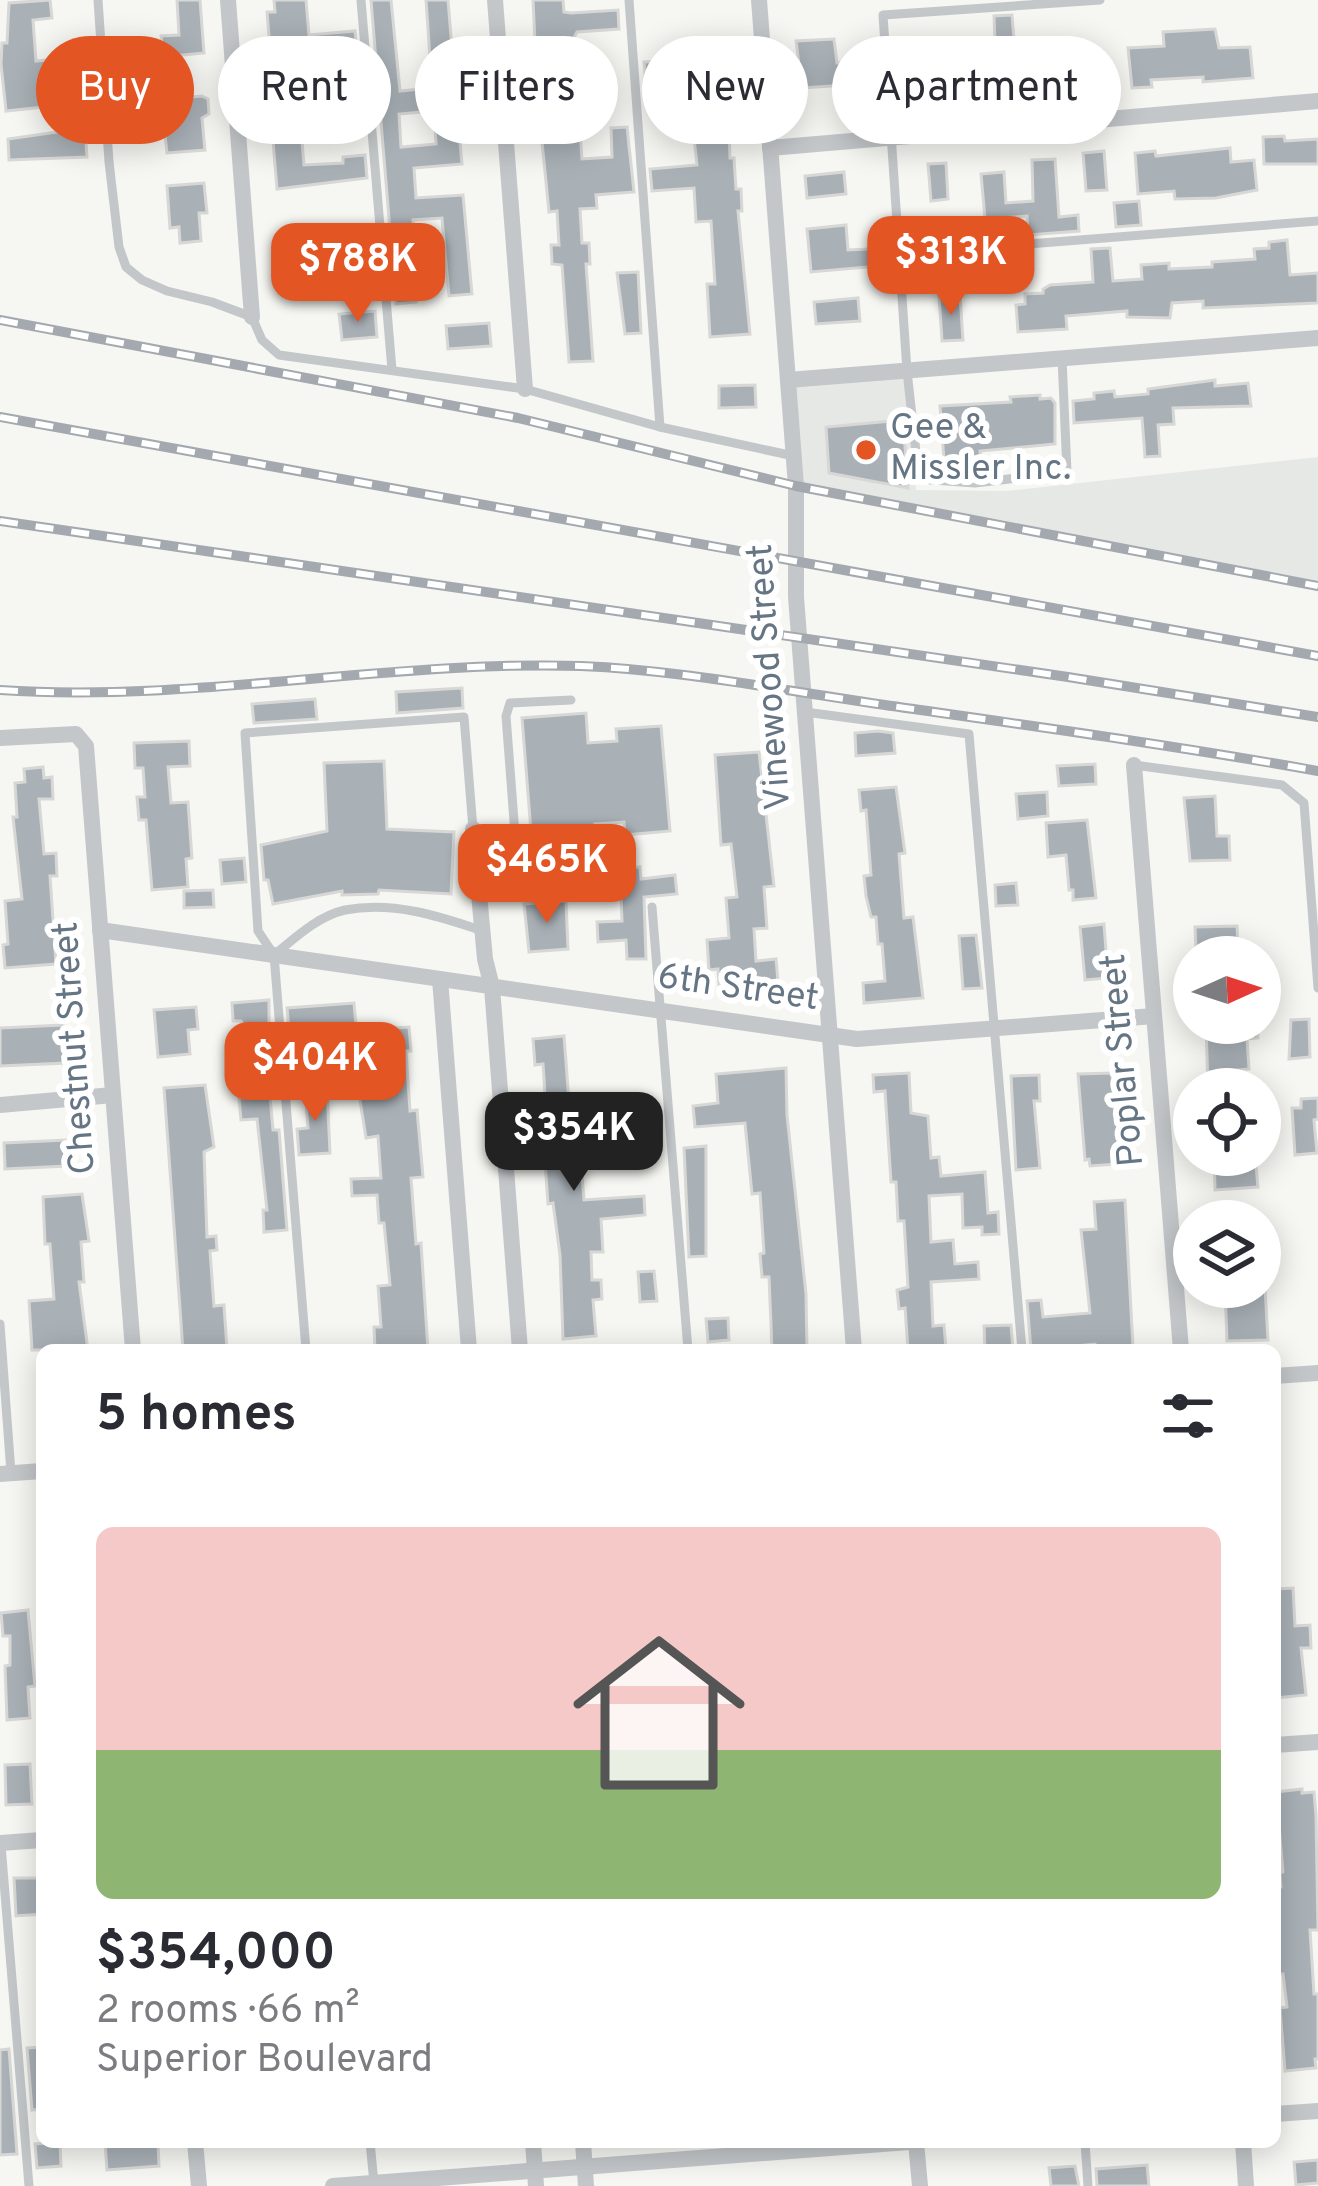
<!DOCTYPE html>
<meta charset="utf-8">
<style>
:root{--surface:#fff;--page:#f7f7f7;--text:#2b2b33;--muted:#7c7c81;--line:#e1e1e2;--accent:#e45524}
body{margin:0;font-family:Overpass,sans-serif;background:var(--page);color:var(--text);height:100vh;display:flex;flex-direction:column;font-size:45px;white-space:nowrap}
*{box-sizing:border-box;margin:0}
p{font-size:39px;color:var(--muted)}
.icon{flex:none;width:66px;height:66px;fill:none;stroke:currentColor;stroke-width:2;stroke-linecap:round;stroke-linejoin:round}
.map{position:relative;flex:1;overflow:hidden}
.side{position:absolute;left:36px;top:1344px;width:1245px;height:804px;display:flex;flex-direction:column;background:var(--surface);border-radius:18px;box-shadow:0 6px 30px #0003}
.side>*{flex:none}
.hud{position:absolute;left:36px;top:36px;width:1248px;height:108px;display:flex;gap:24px}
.needle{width:78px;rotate:87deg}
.fabs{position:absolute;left:1173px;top:936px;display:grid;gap:24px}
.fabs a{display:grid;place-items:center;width:108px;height:108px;border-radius:50%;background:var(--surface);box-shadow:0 6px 30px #0003;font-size:60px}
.price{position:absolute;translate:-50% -102px;padding:0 27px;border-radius:24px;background:var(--accent);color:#fff;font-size:39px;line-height:78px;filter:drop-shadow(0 3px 6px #0008)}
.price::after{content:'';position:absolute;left:50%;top:72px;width:36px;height:27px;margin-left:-18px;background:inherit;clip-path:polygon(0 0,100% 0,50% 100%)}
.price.current{background:#222;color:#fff}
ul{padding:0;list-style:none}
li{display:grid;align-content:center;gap:24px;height:636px;padding:0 60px}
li+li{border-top:3px solid var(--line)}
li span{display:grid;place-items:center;height:372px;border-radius:18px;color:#555}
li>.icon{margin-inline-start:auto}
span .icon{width:216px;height:216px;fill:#fffc;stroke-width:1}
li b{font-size:51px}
h2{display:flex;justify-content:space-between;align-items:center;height:144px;padding:0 60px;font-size:51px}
.chip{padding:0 42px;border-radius:54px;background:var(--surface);box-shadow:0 6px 30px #0003;font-size:42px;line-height:108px}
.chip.current{background:var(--accent);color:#fff}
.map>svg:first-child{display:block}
</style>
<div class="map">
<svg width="1318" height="2186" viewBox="0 0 1318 2186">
<rect width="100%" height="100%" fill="#f6f6f2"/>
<polygon fill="#e6e8e6" points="907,371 916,490 1006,491 1318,457 1318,586 796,486 788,380"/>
<g fill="#a9b1b7" stroke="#d7d7d5" stroke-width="3" fill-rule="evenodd">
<polygon points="50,0 52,18 33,20 36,61 88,56 89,72 51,75 54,106 6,111 1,64 2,43 7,43 9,3"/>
<polygon points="177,0 200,0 204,53 163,57 161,36 179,35"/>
<polygon points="274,0 306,0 309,35 355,31 359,81 315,85 316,95 307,96 309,128 301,129 304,165 343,163 343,157 365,155 367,178 277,189 273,141 286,140 283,98 275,99 269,36 267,12 275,12"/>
<path d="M371,0h20l9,91 32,-3 -6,-88h22l7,86h8l2,23 -8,1 5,54 -48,4 2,30 47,-3 9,99 -23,2 -7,-78 -29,2 3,82 -20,2zM434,111l2,33 -35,3 -2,-33z"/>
<polygon points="533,0 563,0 564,12 571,13 618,10 619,29 577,32 573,39 535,41"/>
<polygon points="1012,15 1014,40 995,42 994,16"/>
<polygon points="1215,29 1219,48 1250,47 1253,78 1203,82 1203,77 1151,80 1152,87 1132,88 1128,48 1164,46 1163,32"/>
<polygon points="834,39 837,63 844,63 846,85 802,88 796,41"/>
<polygon points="736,43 738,66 687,69 686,47"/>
<polygon points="1047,47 1048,56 1078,54 1077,49 1093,47 1096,80 1050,89 1051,98 1027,100 1023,49"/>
<polygon points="995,56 999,104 977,105 976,92 947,94 944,59"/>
<polygon points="916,59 919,104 898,105 895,60"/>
<polygon points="666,61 670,106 648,107 644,62"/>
<polygon points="594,75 596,117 579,118 582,159 612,157 611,128 627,127 634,192 596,195 597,208 580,209 582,243 589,243 590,264 586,264 593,361 569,362 562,265 552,264 551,245 559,245 557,211 549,212 541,132 565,130 563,97 546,99 545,78"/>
<polygon points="202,96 208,99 209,114 202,118 205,150 167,153 161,100"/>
<polygon points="728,99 730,158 734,158 736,189 741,189 742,211 738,211 750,334 710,337 707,284 715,284 711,221 696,222 694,188 652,191 650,169 697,165 690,102"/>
<polygon points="85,128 87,157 9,160 8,139"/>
<polygon points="1284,136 1285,141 1318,139 1318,164 1264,164 1263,137"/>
<polygon points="1230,148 1231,162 1254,160 1257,190 1216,198 1175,199 1174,191 1138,194 1135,153 1155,151 1156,156"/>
<polygon points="1104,151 1107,190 1086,191 1083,153"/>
<polygon points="1055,159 1059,217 1078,215 1079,231 1028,235 1027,216 985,219 981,174 1004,172 1006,203 1033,201 1032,160"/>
<polygon points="946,163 948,199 931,201 928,164"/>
<polygon points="844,172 846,194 807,198 805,176"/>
<polygon points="204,183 207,213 199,213 201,241 180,243 179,227 170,228 167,186"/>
<polygon points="1139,201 1141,225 1116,227 1114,203"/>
<polygon points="846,225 848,250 890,248 891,265 811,272 807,229"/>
<polygon points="1287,240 1290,275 1318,273 1318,303 1203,308 1203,301 1172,303 1170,318 1127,317 1127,311 1066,316 1067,329 1018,332 1016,305 1025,304 1025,294 1043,293 1043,289 1050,285 1093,282 1091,249 1110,248 1113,281 1142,279 1141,265 1169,263 1169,269 1212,267 1212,262 1255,259 1254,249 1269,248 1269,242"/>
<polygon points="638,272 641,333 625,334 617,273"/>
<polygon points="960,295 963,340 942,341 939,296"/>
<polygon points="858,298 860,321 816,324 814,302"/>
<polygon points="375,311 377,337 342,340 339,314"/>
<polygon points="489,323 491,346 448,349 446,326"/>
<polygon points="1215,380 1215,386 1248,383 1251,406 1173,408 1174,424 1158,425 1160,456 1145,457 1142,418 1074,423 1073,401 1094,399 1094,393 1114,391 1115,397 1148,394 1148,389"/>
<polygon points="755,385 756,407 719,408 719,386"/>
<polygon points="1040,395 1040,399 1051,398 1055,403 1055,444 980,451 981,456 944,460 940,406 1011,402 1010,397"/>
<polygon points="903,420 908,488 829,473 826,427"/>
<polygon points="462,688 463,708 397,713 396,692"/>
<polygon points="315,699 317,719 254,723 252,704"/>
<polygon points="586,713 588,743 617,741 616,729 661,726 670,831 625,835 624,822 595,824 596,839 532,844 522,718"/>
<polygon points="878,731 893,733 895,753 856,756 855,733"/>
<polygon points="189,741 190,766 168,767 171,803 188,802 192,858 186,859 188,887 152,890 146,820 139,820 137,797 145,797 143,768 135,768 134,743"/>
<polygon points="759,752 774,886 764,887 767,928 754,929 756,961 776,959 778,981 719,985 718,969 709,970 707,940 729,938 726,898 737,897 731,844 721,845 715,755"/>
<polygon points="384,761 387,829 454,832 451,894 379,890 378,894 342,895 342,891 273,904 268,880 264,880 261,845 327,831 324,763"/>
<polygon points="1095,764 1096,784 1059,786 1057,766"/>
<polygon points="43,767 44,778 52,777 53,799 39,799 44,854 56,853 57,876 50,876 56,964 5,968 3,945 8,944 5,901 22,899 13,817 17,817 15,783 25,782 24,769"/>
<polygon points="896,787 905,853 899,854 904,918 913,917 923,998 864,1003 863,983 885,981 882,944 878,944 876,917 871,917 866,896 864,876 871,875 866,810 861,811 859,790"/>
<polygon points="1047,792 1048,816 1018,819 1016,794"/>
<polygon points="1215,796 1217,836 1229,836 1230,860 1190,861 1184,798"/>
<polygon points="1087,820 1096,898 1073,900 1073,890 1069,890 1066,855 1048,857 1046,823"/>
<polygon points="244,858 246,882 222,884 220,860"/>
<polygon points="640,867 641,879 675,875 677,894 644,897 646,959 627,959 626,940 598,942 597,922 622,921 620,869"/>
<polygon points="1016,883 1018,905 996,906 995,885"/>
<polygon points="213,890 214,907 184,908 184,891"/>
<polygon points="566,901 568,949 529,952 524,904"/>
<polygon points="1104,924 1108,978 1085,980 1080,927"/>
<polygon points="1237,926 1238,947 1196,949 1195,927"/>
<polygon points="976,935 982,988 963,989 959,936"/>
<polygon points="269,1000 269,1051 247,1053 245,1028 241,1021 233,1021 232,1003"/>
<polygon points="354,1003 356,1026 289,1029 287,1008"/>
<polygon points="196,1007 198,1029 188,1030 190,1054 158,1057 154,1010"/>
<polygon points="1309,1019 1310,1057 1289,1059 1291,1020"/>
<polygon points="1206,1023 1257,1023 1258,1038 1247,1039 1249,1069 1237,1070 1238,1089 1208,1089"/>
<polygon points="63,1025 66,1063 0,1066 0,1028"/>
<polygon points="409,1027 411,1051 406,1051 410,1111 417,1110 423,1177 411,1178 416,1244 421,1243 428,1350 375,1350 374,1327 381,1327 378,1286 390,1285 384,1223 379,1223 377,1195 352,1196 351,1179 381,1178 378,1136 366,1138 356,1075 370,1074 367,1030"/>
<polygon points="564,1036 569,1101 580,1100 583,1140 594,1139 594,1161 581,1162 584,1200 644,1196 645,1215 601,1219 603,1252 591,1252 592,1280 601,1280 602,1299 593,1300 596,1336 563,1339 560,1255 553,1203 548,1204 545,1162 544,1141 548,1141 543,1064 535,1065 533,1039"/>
<polygon points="786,1068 787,1115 806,1294 807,1350 772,1350 769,1277 762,1277 760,1254 764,1253 760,1193 752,1194 745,1123 695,1127 693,1106 718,1103 716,1074"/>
<polygon points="909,1073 911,1113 928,1116 931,1158 939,1157 941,1176 985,1172 988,1213 998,1212 999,1234 982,1235 982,1227 963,1228 962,1194 929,1196 931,1242 953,1240 955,1264 978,1262 979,1279 931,1282 933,1326 944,1325 946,1349 937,1350 908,1350 905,1308 899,1309 897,1290 908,1287 904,1221 898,1221 896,1182 891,1182 885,1091 874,1092 873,1075"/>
<polygon points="1112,1073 1114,1107 1125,1106 1127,1127 1119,1128 1122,1159 1117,1160 1118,1164 1090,1166 1089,1159 1085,1160 1078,1074"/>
<polygon points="1039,1075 1040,1101 1034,1101 1040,1168 1016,1170 1011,1076"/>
<polygon points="205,1085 214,1147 204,1152 207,1237 216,1236 217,1250 210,1251 214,1306 224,1305 227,1350 183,1350 164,1088"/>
<polygon points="327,1088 330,1153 299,1155 297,1129 308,1128 305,1089"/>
<polygon points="270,1096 273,1130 279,1130 287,1230 264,1232 263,1210 267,1210 257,1119 241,1120 239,1098"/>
<polygon points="1318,1098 1318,1119 1314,1120 1317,1153 1295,1155 1292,1108 1301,1108 1301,1099"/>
<polygon points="66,1140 67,1166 5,1169 4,1143"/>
<polygon points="706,1146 706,1256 689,1257 684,1148"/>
<polygon points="1214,1155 1255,1155 1258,1187 1215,1190"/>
<polygon points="82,1194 89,1241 81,1242 84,1282 79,1282 88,1350 32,1350 29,1301 54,1299 50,1244 45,1244 43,1197"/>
<polygon points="1125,1200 1133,1347 1096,1349 1095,1344 1031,1350 1027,1301 1041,1300 1043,1317 1090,1313 1081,1230 1096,1229 1094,1202"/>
<polygon points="654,1271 657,1301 640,1302 638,1272"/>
<polygon points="1265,1287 1268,1340 1227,1341 1225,1289"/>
<polygon points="728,1318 729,1340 708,1342 706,1319"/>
<polygon points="1011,1325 1013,1350 985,1350 984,1326"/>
<polygon points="1293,1588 1295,1626 1310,1625 1311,1648 1301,1648 1306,1695 1275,1698 1275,1589"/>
<polygon points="28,1610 35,1686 28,1687 30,1718 7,1720 5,1666 10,1665 10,1636 3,1636 1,1613"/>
<polygon points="30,1764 32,1804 6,1805 5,1765"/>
<polygon points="1302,1789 1302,1793 1314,1792 1316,1815 1318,1930 1310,1930 1314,1994 1318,1994 1318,2059 1315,2059 1316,2068 1285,2071 1280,2008 1287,2007 1283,1974 1278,1974 1278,1926 1275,1927 1275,1912 1279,1912 1276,1888 1281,1887 1280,1873 1283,1872 1276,1792"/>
<polygon points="14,1878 42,1878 42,1914 16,1916"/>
<polygon points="42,2047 42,2109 32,2110 27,2048"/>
<polygon points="9,2049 17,2154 0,2155 0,2050"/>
<polygon points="60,2142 61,2166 37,2168 35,2144"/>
<polygon points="105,2142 158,2142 159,2166 107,2170"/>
<polygon points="1318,2160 1318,2183 1296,2185 1294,2162"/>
<polygon points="1147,2165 1149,2186 1097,2186 1096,2169"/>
<polygon points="1075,2166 1079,2186 1051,2186 1049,2168"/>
</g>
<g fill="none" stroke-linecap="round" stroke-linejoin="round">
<g stroke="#c3c7ca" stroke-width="9">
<polyline points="98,0 109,162 119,247 126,267 142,280 167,291 212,302 252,317 262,340 279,355 525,389 660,427 794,456"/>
<polyline points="361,0 392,370"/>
<polyline points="629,0 660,427"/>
<polyline points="901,254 1318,221"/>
<polyline points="1062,358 1067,472 975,483 919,479 907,371 883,15 1100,0"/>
<polyline points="805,712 969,734 1022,1350"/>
<polyline points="1134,765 1282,785 1304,803 1318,988"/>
<polyline points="476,863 508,852 515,834 506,716 510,703 571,700"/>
<polyline points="652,907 688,1350"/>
<path d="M274,955c21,-17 44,-39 71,-45 48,-9 94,6 138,21"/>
<polyline points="0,1324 11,1473"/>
<polyline points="306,1350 274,955 258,931 245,733 464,717 473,829"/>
<polyline points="1,1845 29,2186"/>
<polyline points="370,2142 374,2183"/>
<polyline points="1085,2142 1088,2186"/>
</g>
<g stroke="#c3c7ca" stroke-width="16">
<polyline points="228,0 252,317"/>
<polyline points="495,0 525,389"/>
<polyline points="759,0 796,486 796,597 854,1350"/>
<polyline points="770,148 1318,101"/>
<polyline points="788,380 1318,338"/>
<polyline points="0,738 76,734 86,746 133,1350"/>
<polyline points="1134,765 1181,1350"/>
<polyline points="473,829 485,959 492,987 520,1350"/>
<polyline points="100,930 857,1039 1154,1016"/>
<polyline points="440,979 469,1350"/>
<polyline points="0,1105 113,1095"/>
<polyline points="1275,1376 1318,1373"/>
<polyline points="0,1474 42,1471"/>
<polyline points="1275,1745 1318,1742"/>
<polyline points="0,1843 42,1840"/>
<polyline points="1275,2114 1318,2111"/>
<polyline points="195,2142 199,2186"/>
<polyline points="533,2142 536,2186"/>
<polyline points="583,2142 586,2186"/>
<polyline points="916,2142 920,2186"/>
<polyline points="1243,2142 1246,2186"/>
<polyline points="333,2186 909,2142"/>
</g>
<g stroke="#a4a9af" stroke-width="10">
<g id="rail">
<polyline points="0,320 518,418 796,486 1318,586"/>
<polyline points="0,417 1318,656"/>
<polyline points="0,521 1068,677 1318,717"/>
<path d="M0,690c194,13 387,-30 581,-24 99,4 199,24 297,38 147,21 294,41 440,67"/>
</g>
</g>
<use href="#rail" stroke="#fff" stroke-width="6" stroke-dasharray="18" stroke-linecap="butt"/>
</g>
<circle fill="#e45524" stroke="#fff" stroke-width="4.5" cx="866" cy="450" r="12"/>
<g text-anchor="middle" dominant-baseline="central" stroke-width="12" stroke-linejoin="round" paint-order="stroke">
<g font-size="36" fill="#657584" stroke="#fff" text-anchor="start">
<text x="890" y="429">Gee &amp;<tspan x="890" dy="41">Missler Inc.</tspan></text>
</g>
<g font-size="36" fill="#657584" stroke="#fff">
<text transform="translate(771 677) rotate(-94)">Vinewood Street</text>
<text transform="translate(738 989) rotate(8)">6th Street</text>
<text transform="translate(76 1048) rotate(-94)">Chestnut Street</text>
<text transform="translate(1124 1060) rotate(-95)">Poplar Street</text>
</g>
</g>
</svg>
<div class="fabs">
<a><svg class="needle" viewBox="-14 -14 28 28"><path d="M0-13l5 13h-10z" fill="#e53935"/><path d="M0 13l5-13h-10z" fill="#7c7c81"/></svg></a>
<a><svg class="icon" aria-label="locate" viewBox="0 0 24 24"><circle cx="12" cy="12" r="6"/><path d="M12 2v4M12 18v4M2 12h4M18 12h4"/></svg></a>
<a><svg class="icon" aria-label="layers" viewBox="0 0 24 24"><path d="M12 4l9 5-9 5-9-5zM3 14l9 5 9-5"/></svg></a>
</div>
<b class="price" style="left:951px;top:318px">$313K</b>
<b class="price" style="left:358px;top:325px">$788K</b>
<b class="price" style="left:547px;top:926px">$465K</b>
<b class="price" style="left:315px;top:1124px">$404K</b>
<b class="price current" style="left:574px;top:1194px">$354K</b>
<div class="hud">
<a class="chip current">Buy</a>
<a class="chip">Rent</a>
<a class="chip">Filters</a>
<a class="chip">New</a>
<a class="chip">Apartment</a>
</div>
<section class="side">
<h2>5 homes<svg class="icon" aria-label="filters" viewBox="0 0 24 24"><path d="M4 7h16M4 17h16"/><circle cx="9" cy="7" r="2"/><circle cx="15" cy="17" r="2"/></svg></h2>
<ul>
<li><span style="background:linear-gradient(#f6c9c9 60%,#8fb573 0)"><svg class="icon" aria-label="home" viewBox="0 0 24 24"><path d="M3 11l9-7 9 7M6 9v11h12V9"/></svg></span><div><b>$354,000</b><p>2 rooms · 66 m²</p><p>Superior Boulevard</p></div></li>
</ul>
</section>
</div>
